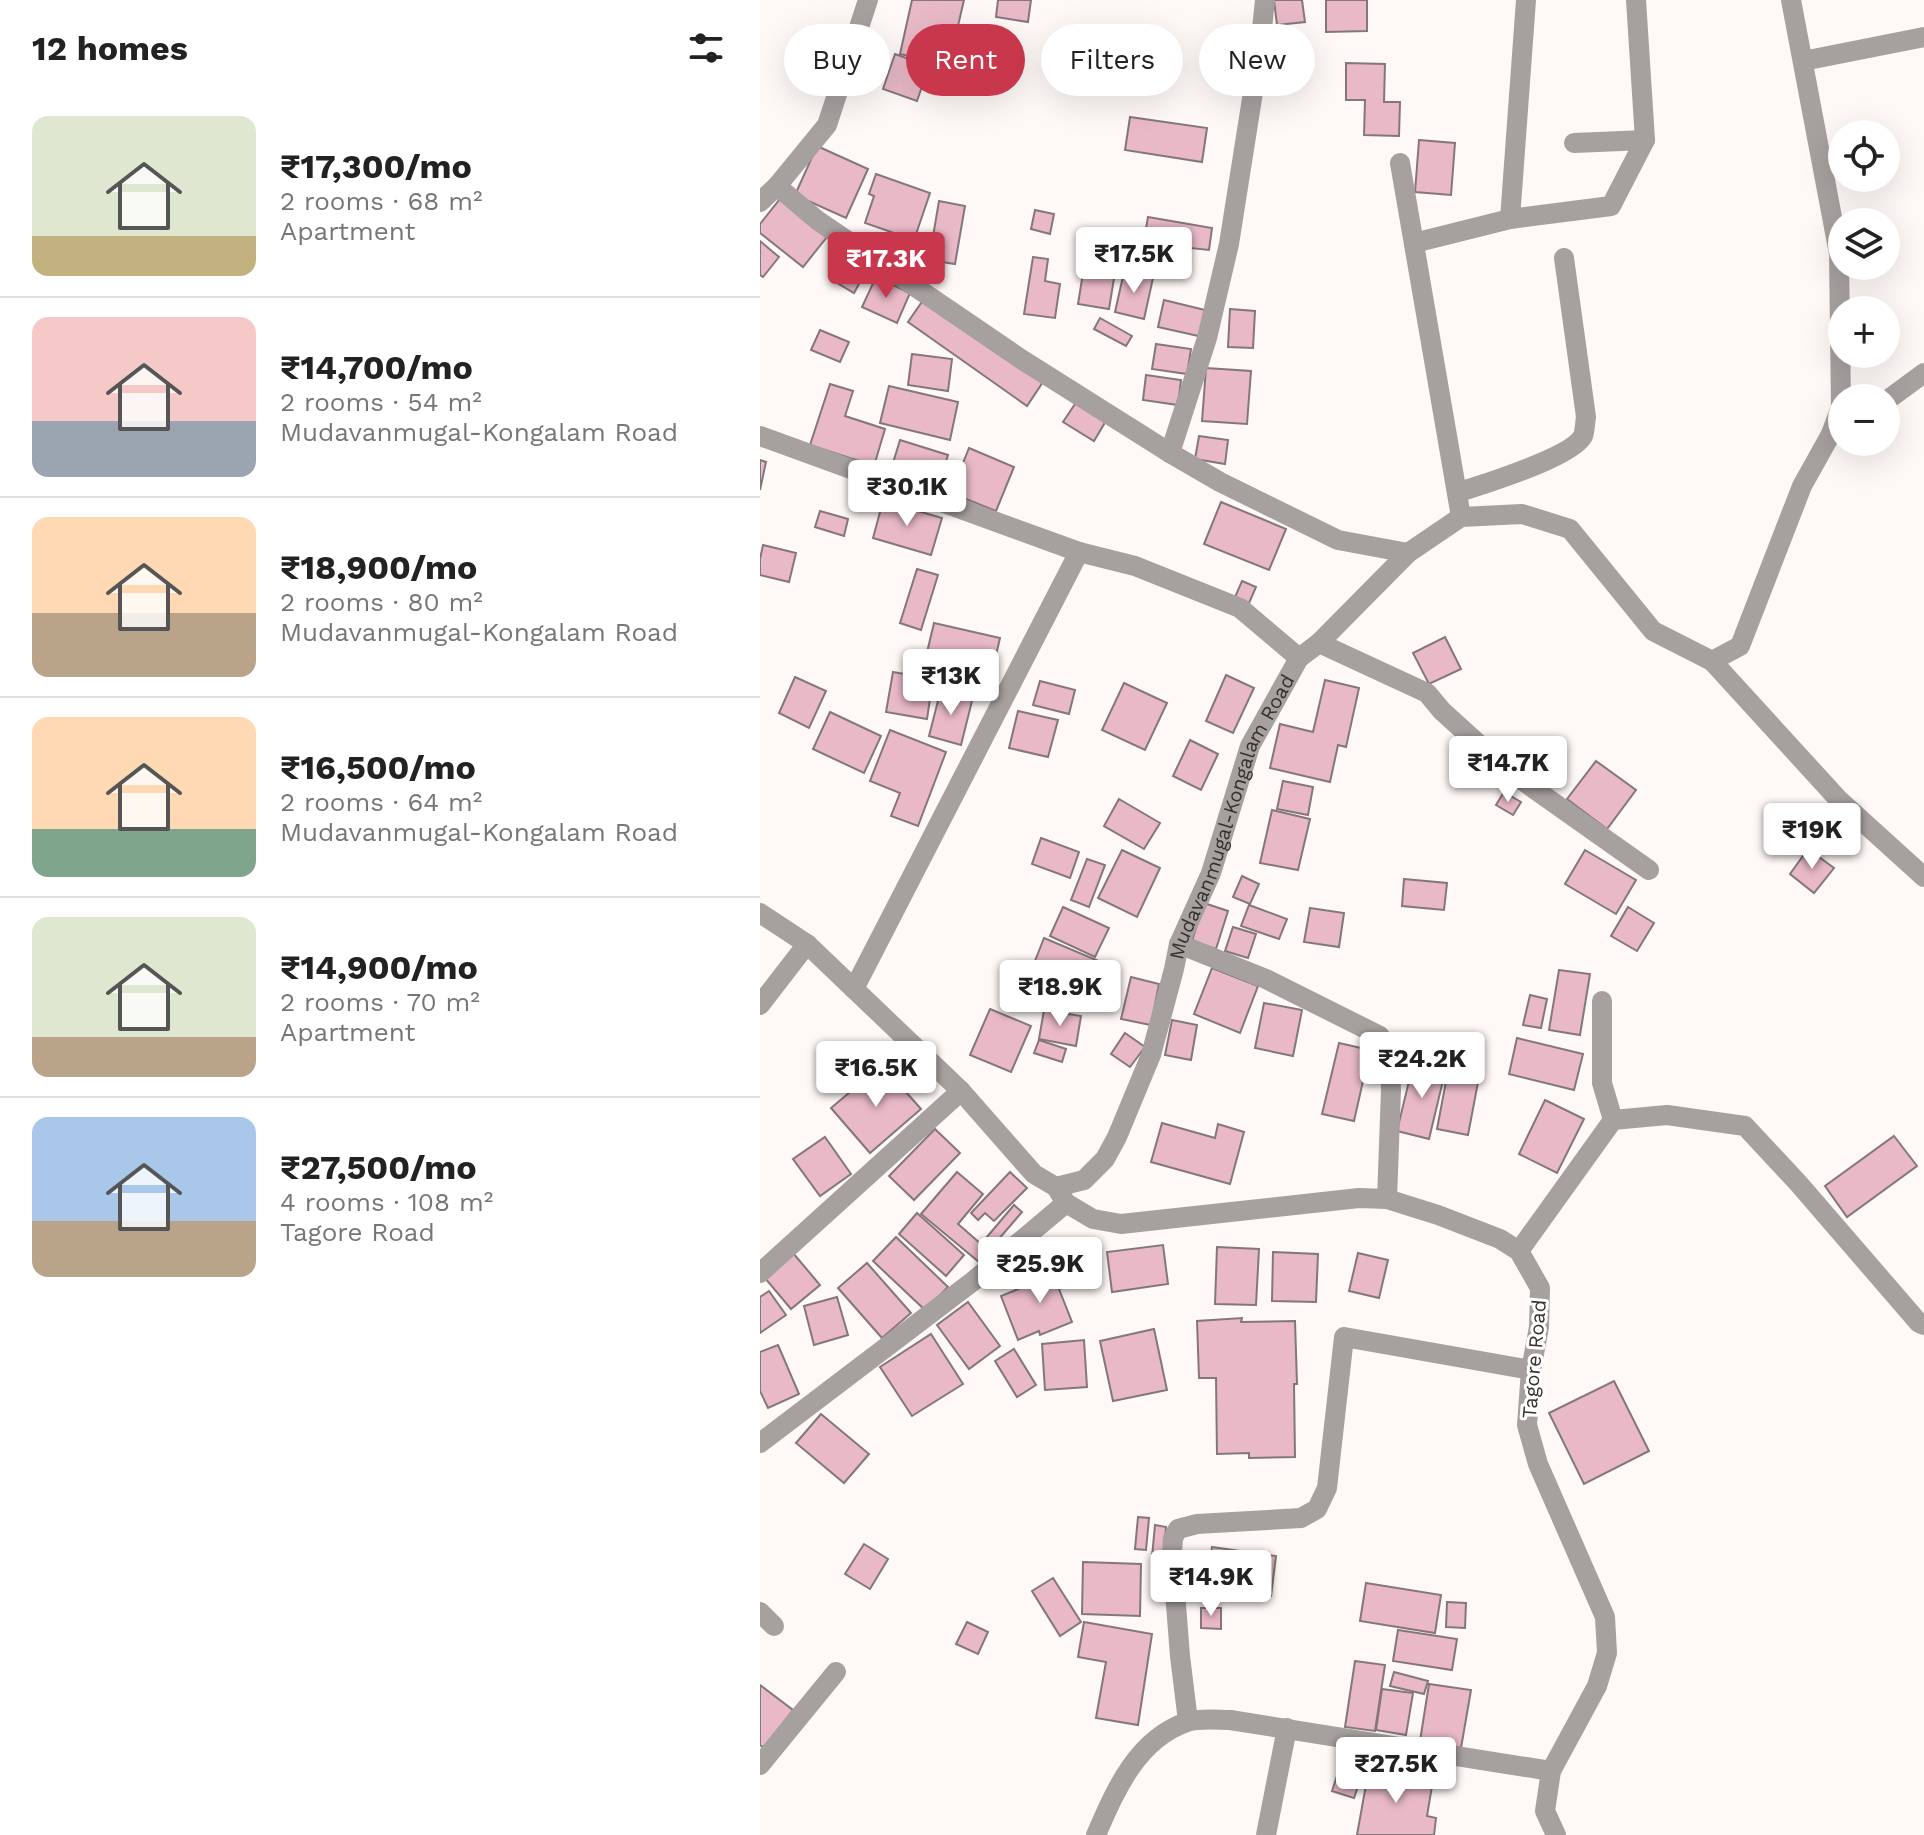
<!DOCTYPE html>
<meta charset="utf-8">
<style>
:root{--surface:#fff;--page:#f2f2f2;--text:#222;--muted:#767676;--line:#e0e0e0;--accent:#c8374c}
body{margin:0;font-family:"Work Sans",sans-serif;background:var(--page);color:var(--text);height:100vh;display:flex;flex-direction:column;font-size:30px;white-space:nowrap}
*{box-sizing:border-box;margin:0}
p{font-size:26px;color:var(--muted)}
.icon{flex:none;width:44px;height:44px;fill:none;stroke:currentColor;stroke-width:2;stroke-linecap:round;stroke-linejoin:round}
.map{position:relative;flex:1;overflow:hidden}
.drawer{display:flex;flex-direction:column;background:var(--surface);width:760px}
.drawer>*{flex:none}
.top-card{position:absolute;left:24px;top:24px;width:760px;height:72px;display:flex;gap:16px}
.controls{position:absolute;left:1068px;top:120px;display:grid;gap:16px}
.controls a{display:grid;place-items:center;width:72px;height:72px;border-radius:50%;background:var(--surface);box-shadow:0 8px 32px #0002;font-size:40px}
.price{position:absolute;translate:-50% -68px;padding:0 18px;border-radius:8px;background:#fff;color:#222;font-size:26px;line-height:52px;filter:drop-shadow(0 2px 4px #0008)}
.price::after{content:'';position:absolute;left:50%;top:48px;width:24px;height:18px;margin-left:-12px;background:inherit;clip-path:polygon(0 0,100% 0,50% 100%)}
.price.on{background:var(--accent);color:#fff}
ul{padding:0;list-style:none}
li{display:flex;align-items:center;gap:24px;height:200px;padding:0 32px}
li+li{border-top:2px solid var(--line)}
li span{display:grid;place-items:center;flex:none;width:224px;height:160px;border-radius:16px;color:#555}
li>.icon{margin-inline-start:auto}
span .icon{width:96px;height:96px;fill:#fffc;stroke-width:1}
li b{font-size:34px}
h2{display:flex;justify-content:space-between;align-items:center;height:96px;padding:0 32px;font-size:34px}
.chip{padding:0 28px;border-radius:36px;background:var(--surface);box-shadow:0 8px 32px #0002;font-size:28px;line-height:72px}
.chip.on{background:var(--accent);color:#fff}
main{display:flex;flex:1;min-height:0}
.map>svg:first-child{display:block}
</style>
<main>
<section class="drawer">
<h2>12 homes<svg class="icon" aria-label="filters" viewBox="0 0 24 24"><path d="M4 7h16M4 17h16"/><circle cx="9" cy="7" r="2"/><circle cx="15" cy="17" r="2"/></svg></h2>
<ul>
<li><span style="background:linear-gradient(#dfe7d0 75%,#c2b280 0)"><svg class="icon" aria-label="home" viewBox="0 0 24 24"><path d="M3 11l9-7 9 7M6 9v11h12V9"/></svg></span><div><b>₹17,300/mo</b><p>2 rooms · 68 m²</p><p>Apartment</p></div></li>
<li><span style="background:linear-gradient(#f6c9c9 65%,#9aa5b1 0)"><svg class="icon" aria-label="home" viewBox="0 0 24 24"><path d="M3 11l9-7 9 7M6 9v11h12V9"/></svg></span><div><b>₹14,700/mo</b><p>2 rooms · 54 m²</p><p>Mudavanmugal-Kongalam Road</p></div></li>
<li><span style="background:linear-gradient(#ffd9b3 60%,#b9a48a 0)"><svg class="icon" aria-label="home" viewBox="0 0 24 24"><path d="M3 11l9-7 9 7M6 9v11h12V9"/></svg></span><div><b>₹18,900/mo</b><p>2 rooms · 80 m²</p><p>Mudavanmugal-Kongalam Road</p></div></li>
<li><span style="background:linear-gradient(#ffd9b3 70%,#7fa58c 0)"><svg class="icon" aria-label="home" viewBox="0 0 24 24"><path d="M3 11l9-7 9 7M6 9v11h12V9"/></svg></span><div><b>₹16,500/mo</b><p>2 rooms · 64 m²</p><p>Mudavanmugal-Kongalam Road</p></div></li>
<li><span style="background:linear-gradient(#dfe7d0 75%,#b9a48a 0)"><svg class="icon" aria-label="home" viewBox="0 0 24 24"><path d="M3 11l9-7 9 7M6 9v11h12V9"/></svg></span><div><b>₹14,900/mo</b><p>2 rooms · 70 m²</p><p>Apartment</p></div></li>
<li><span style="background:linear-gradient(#a9c7e8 65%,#b9a48a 0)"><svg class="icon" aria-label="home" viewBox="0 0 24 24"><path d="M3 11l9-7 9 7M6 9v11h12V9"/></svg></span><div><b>₹27,500/mo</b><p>4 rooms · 108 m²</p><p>Tagore Road</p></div></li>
</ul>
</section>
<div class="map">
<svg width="1164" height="1835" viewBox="0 0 1164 1835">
<rect width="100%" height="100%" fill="#fef8f6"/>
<g fill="#e9b9c7" stroke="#84777b" stroke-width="2">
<polygon points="152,0 204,0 194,43 171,37 166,60 140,54"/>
<polygon points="238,0 271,0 268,22 236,17"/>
<polygon points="514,0 542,0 545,22 517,25"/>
<polygon points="566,0 607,0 607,31 566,32"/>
<polygon points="135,54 169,66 157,101 123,89"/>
<polygon points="586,63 625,64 624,102 640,102 639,136 604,135 605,100 586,100"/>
<polygon points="370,117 447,128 442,162 365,150"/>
<polygon points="659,140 695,143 691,195 655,192"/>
<polygon points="57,146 108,169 86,218 35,195"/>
<polygon points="116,174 170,193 154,240 105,223 114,196 109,194"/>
<polygon points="20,199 67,237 43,267 0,233 0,224"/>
<polygon points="179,201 205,206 195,264 169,260"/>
<polygon points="275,210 294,214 290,234 271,229"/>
<polygon points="388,217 452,228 449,250 431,248 427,270 380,262"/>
<polygon points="0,241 19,257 3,277 0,275"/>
<polygon points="92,246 113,258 94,293 72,280"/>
<polygon points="273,257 288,259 285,281 300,284 295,318 264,314"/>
<polygon points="325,261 356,266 349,309 318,304"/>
<polygon points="364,272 393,278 384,319 355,312"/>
<polygon points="116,277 150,293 137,323 102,307"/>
<polygon points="166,296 285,379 267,406 148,322"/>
<polygon points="404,300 449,311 443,337 398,327"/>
<polygon points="470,309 495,311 493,348 468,347"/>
<polygon points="340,318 372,336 366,346 334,329"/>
<polygon points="60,330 89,342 80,362 51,350"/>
<polygon points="396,344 431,349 427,374 392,369"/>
<polygon points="152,354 192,359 188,391 148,385"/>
<polygon points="446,368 491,371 487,424 442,421"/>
<polygon points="386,375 421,380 418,405 383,400"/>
<polygon points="70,384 93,391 85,416 125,429 114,466 50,445"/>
<polygon points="129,386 198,402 190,440 120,423"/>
<polygon points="317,401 347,419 334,441 303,422"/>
<polygon points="439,436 468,440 465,464 435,459"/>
<polygon points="140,440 188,455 177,490 129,476"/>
<polygon points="209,448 254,467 236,511 191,493"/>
<polygon points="0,460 6,462 0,490"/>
<polygon points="123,501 182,518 171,555 113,538"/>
<polygon points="461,502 526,529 509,570 444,544"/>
<polygon points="60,511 88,519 84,536 55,527"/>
<polygon points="3,545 36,553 29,582 0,575 0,559"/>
<polygon points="157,569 178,575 161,630 140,623"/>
<polygon points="482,581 496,587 486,610 472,604"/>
<polygon points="174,623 240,638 230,681 164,665"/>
<polygon points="685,637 701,669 669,684 653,653"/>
<polygon points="133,672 173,679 167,719 126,712"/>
<polygon points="466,675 494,688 473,733 446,721"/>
<polygon points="35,677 66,691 49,728 19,713"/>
<polygon points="565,680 599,688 586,747 578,745 570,782 510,768 520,724 553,732"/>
<polygon points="280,681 315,690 309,714 273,705"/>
<polygon points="364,683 407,703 385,750 342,730"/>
<polygon points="181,689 213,697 201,745 169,736"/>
<polygon points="258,711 298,720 288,757 249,748"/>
<polygon points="70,712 121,736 104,773 53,749"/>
<polygon points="130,730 186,752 158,826 131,816 140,793 110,781"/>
<polygon points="430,740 458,754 441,790 413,776"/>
<polygon points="836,761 876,790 847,829 807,799"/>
<polygon points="523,781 553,787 548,815 517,809"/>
<polygon points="744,792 761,802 753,815 736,805"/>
<polygon points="359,799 400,823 384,849 344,826"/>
<polygon points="512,810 550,819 538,870 500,863"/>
<polygon points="281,838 319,852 310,878 272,864"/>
<polygon points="1048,849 1074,868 1054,893 1030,874"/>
<polygon points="362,850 400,868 377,917 338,898"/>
<polygon points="825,850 876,880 856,914 805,884"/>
<polygon points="327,859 345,865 329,907 311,900"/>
<polygon points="482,876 499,884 490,904 473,897"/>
<polygon points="644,879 687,883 684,910 642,906"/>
<polygon points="444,903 468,911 456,949 432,941"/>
<polygon points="489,905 527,919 519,939 481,926"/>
<polygon points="303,907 349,928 335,957 290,936"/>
<polygon points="868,907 894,923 877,951 851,936"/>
<polygon points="550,908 584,913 579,947 544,942"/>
<polygon points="473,927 496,934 488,958 465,951"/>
<polygon points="284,938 341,962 331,985 275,961"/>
<polygon points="452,968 498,986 480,1033 434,1014"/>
<polygon points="799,970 830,974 820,1035 789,1030"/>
<polygon points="371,977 399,984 391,1025 361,1019"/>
<polygon points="770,995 787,999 781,1028 763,1025"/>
<polygon points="504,1003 542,1010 533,1056 495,1048"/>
<polygon points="230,1009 271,1026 251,1072 210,1055"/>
<polygon points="284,1010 321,1016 316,1046 279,1039"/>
<polygon points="412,1020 437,1025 431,1060 405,1055"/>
<polygon points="365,1033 385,1047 370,1067 351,1054"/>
<polygon points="757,1038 823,1054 814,1090 749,1074"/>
<polygon points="279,1040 306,1049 302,1062 274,1053"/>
<polygon points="579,1043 610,1050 594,1121 562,1114"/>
<polygon points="654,1060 686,1068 669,1139 637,1131"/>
<polygon points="122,1065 161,1109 110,1153 71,1108"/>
<polygon points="688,1071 719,1077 708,1135 677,1129"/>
<polygon points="785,1100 824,1119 797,1173 759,1154"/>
<polygon points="402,1123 455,1138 458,1124 484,1132 470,1184 391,1162"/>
<polygon points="175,1129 200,1153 154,1200 129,1176"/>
<polygon points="1134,1136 1157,1166 1087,1217 1065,1186"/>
<polygon points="65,1137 91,1174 60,1196 33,1159"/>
<polygon points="197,1172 223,1194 198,1224 221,1244 254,1205 262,1212 219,1262 161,1214"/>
<polygon points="250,1172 267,1188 234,1221 225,1213 218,1220 211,1213"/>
<polygon points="157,1213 204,1255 186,1276 139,1234"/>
<polygon points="136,1237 188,1287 165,1310 113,1261"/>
<polygon points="403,1245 408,1284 352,1292 347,1252"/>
<polygon points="457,1247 499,1249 496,1305 455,1304"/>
<polygon points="513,1252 558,1254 556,1302 512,1301"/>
<polygon points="33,1253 60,1285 31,1309 4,1277"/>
<polygon points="598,1253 628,1260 619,1298 589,1291"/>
<polygon points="107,1263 151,1313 122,1338 78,1288"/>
<polygon points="312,1267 318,1281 299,1289 312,1322 280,1335 279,1331 258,1340 241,1296"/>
<polygon points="9,1291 26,1315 0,1333 0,1297"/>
<polygon points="77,1297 88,1335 54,1345 44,1306"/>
<polygon points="208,1302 240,1346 209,1369 177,1325"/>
<polygon points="482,1318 481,1322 535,1321 537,1384 534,1384 535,1457 489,1458 489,1453 457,1454 456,1378 439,1378 437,1321"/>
<polygon points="394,1329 407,1390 353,1401 340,1341"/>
<polygon points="171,1334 203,1384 152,1416 120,1367"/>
<polygon points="324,1340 327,1387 285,1390 282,1344"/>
<polygon points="18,1345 39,1394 8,1408 0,1391 0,1352"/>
<polygon points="254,1349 276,1385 257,1397 235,1361"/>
<polygon points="854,1381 889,1451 824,1484 789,1413"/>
<polygon points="61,1414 109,1454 84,1483 36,1443"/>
<polygon points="378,1517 389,1518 386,1550 375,1549"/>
<polygon points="395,1525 406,1527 403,1558 392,1557"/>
<polygon points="104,1544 128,1559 110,1589 85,1574"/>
<polygon points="452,1547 516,1556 511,1596 447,1588"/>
<polygon points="323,1562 381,1564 380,1616 322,1614"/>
<polygon points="293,1578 321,1622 300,1636 272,1591"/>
<polygon points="606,1583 681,1595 675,1633 600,1621"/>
<polygon points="687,1602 706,1603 705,1628 686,1627"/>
<polygon points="441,1608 461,1608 461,1629 441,1628"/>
<polygon points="207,1622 228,1632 218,1654 196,1644"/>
<polygon points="324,1622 392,1634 378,1725 336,1718 346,1662 318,1657"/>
<polygon points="638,1630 697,1639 692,1670 633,1661"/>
<polygon points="595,1661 625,1665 615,1731 585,1727"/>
<polygon points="634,1672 668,1681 664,1694 630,1686"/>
<polygon points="669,1684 711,1690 701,1748 660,1741"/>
<polygon points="0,1685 33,1710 4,1748 0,1745"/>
<polygon points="622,1689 653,1693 646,1735 616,1730"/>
<polygon points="582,1761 604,1769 594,1798 572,1791"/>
<polygon points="609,1768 673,1780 667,1816 676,1818 674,1835 597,1835"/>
</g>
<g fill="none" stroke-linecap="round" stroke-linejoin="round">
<g stroke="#a6a09f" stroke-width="20">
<polyline points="1031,0 1079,254 1081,407 1071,434"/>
<polyline points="1043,61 1164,37"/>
<polyline points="814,143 885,140 876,0"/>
<polyline points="640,163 701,517"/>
<polyline points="17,186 57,220 261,359 410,453 460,482 578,540 648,553"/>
<polyline points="0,202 17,186 67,125 108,0"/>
<polyline points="750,219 766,0"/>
<polyline points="654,243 750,219 851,206 885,140"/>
<polyline points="0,436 319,552 375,566 480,608 539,658"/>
<polyline points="410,453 447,338 469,244 500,48 505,0"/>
<path d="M697,493c26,-9 114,-35 126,-57 2,-5 2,-14 3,-19l-22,-159"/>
<polyline points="559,643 667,693 682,711 746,769 889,870"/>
<polyline points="952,661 1079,800 1164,877"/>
<polyline points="419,944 506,979 620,1036 630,1065 631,1090 627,1199"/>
<polyline points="94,989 319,552"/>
<polyline points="842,1001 842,1083 853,1120"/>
<polyline points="0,1005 47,944"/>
<polyline points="759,1251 853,1120 907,1115 985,1126 1039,1184 1159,1323 1164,1325"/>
<polyline points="0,1273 201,1091"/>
<polyline points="0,1443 212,1282 306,1203"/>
<polyline points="0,1612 14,1626"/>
<polyline points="428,1721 420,1656 412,1554 413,1538 418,1529 437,1524 541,1518 557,1509 567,1488 584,1337 771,1370"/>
<polyline points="0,1765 76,1672"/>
<path d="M336,1835c19,-44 41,-96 91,-113 12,-4 30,-2 43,-2l321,51"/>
<polyline points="506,1835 527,1728"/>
</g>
<g stroke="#a6a09f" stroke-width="20">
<polyline points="1126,401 1164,373"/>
<path id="s1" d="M0,913l47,31 154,147 73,83 22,13 28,-7 21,-21 12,-22 34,-82 23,-86 5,-25 32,-71 39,-127 49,-88 20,-15 89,-90 53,-36 61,-3 48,15 83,102 59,30 28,-15 62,-160 29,-52 11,-6"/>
<polyline points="296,1187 306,1203 333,1219 361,1224 599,1198 627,1199 678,1215 740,1239 759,1251 780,1288 779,1327 771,1370 767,1425 778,1464 845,1617 847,1653 837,1686 791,1771 785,1811 796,1835"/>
</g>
</g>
<g text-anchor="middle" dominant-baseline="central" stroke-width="6" stroke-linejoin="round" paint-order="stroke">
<g font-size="20" fill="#36312f" stroke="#fff">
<text stroke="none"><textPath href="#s1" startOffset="830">Mudavanmugal-Kongalam Road</textPath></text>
<text transform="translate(774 1359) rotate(-85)">Tagore Road</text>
</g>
</g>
</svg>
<div class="controls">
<a><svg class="icon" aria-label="locate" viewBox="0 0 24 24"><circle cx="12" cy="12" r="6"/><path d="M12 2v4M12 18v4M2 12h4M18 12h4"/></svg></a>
<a><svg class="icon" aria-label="layers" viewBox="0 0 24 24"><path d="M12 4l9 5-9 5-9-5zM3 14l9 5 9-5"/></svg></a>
<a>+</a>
<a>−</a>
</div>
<b class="price" style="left:374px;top:295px">₹17.5K</b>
<b class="price on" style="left:126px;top:300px">₹17.3K</b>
<b class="price" style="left:147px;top:528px">₹30.1K</b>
<b class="price" style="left:191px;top:717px">₹13K</b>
<b class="price" style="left:748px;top:804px">₹14.7K</b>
<b class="price" style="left:1052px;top:871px">₹19K</b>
<b class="price" style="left:300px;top:1028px">₹18.9K</b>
<b class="price" style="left:662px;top:1100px">₹24.2K</b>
<b class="price" style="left:116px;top:1109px">₹16.5K</b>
<b class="price" style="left:280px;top:1305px">₹25.9K</b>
<b class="price" style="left:451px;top:1618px">₹14.9K</b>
<b class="price" style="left:636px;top:1805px">₹27.5K</b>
<div class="top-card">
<a class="chip">Buy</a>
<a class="chip on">Rent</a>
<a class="chip">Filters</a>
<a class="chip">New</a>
</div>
</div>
</main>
